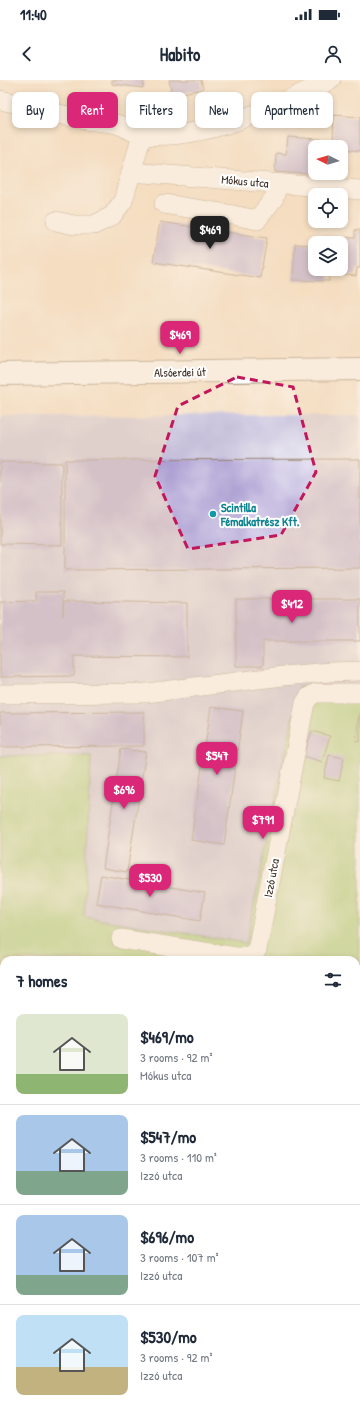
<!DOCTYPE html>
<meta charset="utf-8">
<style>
:root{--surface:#fff;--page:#f6f6f7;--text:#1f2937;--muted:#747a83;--line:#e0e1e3;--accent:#db2777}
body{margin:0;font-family:"Patrick Hand",sans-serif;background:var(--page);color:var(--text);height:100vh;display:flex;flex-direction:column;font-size:15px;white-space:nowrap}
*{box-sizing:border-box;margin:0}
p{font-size:13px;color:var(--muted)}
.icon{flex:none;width:22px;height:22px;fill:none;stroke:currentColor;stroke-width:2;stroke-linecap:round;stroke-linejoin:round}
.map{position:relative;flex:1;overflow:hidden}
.side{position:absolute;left:0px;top:876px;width:360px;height:456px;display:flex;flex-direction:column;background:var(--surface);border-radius:12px 12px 0 0;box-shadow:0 2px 6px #0003}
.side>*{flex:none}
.banner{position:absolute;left:12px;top:12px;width:336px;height:36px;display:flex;gap:8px}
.needle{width:26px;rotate:275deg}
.tools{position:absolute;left:308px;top:60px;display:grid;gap:8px}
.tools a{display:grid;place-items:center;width:40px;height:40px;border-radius:8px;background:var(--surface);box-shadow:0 2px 6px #0003;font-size:20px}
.price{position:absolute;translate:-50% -34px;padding:0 9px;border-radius:8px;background:var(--accent);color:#fff;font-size:13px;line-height:26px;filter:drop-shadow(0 1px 2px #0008)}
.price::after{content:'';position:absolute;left:50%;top:24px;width:12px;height:9px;margin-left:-6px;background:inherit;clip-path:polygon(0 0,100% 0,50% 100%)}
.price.on{background:#222;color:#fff}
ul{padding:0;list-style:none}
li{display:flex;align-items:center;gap:12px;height:100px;padding:0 16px}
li+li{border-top:1px solid var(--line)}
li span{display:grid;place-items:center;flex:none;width:112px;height:80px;border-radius:8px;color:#555}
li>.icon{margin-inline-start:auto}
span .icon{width:48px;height:48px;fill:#fffc;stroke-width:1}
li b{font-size:17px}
h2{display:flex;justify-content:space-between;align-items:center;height:48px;padding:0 16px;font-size:17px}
.pill{padding:0 14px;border-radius:8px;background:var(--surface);box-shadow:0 2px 6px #0003;font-size:14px;line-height:36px}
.pill.on{background:var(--accent);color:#fff}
.status{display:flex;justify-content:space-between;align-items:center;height:28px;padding:0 20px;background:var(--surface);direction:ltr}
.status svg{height:11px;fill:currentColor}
header{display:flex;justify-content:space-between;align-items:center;height:52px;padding:0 16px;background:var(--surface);font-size:18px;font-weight:700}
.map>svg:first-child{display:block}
</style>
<div class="status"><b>11:40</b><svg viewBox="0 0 49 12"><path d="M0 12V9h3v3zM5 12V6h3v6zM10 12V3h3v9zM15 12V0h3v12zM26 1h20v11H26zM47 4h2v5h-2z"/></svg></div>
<header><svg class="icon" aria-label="back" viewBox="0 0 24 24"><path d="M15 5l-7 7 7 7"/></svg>Habito<svg class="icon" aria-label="person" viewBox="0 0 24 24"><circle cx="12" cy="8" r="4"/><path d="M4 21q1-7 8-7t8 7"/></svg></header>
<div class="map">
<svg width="360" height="1332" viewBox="0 0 360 1332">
<rect width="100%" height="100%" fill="#fff"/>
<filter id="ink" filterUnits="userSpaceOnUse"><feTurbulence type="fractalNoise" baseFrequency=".025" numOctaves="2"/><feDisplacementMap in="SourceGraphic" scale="8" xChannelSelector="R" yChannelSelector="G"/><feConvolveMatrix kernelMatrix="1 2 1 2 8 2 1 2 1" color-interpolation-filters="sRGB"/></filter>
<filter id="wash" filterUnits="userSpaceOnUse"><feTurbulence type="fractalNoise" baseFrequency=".012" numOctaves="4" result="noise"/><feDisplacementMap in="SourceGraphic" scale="16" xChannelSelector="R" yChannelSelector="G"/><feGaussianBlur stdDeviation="0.9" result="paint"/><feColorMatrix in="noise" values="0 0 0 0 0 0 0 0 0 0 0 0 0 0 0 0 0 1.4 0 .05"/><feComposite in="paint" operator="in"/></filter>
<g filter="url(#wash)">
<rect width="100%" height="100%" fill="#f4ddc0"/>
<polygon fill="#c6c0da" points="360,335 360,609 299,607 246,864 84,837 91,676 0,676 0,336"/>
<path fill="#a7d07c" stroke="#717d4d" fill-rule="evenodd" d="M299,607l61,2v723h-360v-656h91l-7,161 162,26zM4,880h352v448h-352z"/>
<g id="blocks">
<g fill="#ada0d3">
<polygon points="112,0 144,0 143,8 112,4"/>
<polygon points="169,0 201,0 203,9 172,15"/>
<polygon points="334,35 360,37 360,71 343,69 342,81 341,81 341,67 315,67 315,93 341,93 341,96 275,92 276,73 286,74 288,57 333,60"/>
<polygon points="160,142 267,158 260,198 153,182"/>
<polygon points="355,150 360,150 360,188 357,188 356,196 329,194 329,201 293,200 295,164 315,165 315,189 341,189 341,163 324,163 324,157 355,158"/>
<polygon points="360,379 360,488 65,490 65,380"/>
<polygon points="0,382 62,383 62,465 0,464"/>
<polygon points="36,512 63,512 63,536 64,521 187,523 187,577 74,576 74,596 0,597 0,522 36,521"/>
<polygon points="236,519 360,519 360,561 263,561 263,586 236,586"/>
<polygon points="211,627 243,631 224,765 191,760"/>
<polygon points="144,632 144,666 0,667 0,633"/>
<polygon points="359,633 360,633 360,662 356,661"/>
<polygon points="312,651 330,656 322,682 304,676"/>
<polygon points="121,669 146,672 127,792 103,788"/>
<polygon points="329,675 344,678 339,701 324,698"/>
<polygon points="101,795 205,813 200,841 96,823"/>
<polygon points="357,992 360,992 360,1013 356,1013"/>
<polygon points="356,1046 360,1056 360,1061 356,1062"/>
<polygon points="191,1328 219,1328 220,1332 167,1332"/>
</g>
</g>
</g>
<g filter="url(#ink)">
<use href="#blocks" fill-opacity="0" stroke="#98846f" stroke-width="1"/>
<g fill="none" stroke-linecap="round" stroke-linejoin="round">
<g stroke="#98846f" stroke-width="20">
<g id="minor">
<path d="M0,20c29,6 57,14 86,20 10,2 20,1 30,4 9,2 18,10 28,11 66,5 129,-28 187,-55"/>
<polyline points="131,92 360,110"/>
<polyline points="164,124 233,135 257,140 274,118 278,104"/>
<polyline points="56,141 74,145 94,145 112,136 123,121 142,55"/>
<polyline points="0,614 146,613 283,596 330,592 360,591"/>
<polyline points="121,859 236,877 248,877 257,870 305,623 309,617 316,613 360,613"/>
<polyline points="121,1328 121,1332"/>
</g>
</g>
<g stroke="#98846f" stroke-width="24">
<polyline id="major" points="0,294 360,289"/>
</g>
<use href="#minor" stroke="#fff" stroke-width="19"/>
<use href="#major" stroke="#fff" stroke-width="22"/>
</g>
</g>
<path d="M0 0H360V1332H0ZM237,297l56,10 23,85 -35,63 -93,14 -33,-73 23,-70z" fill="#f4ddc0" fill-opacity=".55" fill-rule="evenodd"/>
<path fill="none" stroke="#c2185b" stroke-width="3" stroke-dasharray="8 5" stroke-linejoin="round" d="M237,297l56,10 23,85 -35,63 -93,14 -33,-73 23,-70z"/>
<circle fill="#0f9aa8" stroke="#fff" stroke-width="1.5" cx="213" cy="434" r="4"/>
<g text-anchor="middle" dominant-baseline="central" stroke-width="4" stroke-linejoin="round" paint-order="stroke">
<g font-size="12" fill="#3b2a1e" stroke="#fff">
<text transform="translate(245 101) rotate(5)">Mókus utca</text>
<text transform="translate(180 292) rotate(-1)">Alsóerdei út</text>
<text transform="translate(271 798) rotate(-79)">Izzó utca</text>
</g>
<g font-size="12" font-weight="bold" fill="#0d838f" stroke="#fff" text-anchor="start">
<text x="221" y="427">Scintilla<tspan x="221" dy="14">Fémalkatrész Kft.</tspan></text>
</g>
</g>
</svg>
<div class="tools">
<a><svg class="needle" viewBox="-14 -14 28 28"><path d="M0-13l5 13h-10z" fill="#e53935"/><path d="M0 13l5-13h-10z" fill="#747a83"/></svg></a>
<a><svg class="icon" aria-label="locate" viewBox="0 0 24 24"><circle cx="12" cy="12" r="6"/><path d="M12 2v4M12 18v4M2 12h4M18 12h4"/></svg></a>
<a><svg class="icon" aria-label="layers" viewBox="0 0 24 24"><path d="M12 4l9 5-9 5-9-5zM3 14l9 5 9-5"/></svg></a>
</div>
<b class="price on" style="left:210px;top:170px">$469</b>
<b class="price" style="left:180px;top:275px">$469</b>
<b class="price" style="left:292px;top:544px">$412</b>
<b class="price" style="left:217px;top:696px">$547</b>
<b class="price" style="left:124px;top:730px">$696</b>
<b class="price" style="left:263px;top:760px">$791</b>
<b class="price" style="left:150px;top:818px">$530</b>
<div class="banner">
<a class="pill">Buy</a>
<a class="pill on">Rent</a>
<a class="pill">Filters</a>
<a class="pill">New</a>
<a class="pill">Apartment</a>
</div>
<section class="side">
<h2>7 homes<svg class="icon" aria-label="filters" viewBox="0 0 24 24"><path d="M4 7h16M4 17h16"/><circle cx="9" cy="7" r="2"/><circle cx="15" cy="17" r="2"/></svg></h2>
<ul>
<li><span style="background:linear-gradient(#dfe7d0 75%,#8fb573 0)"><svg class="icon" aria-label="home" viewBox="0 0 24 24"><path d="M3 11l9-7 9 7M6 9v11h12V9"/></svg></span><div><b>$469/mo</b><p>3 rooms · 92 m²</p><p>Mókus utca</p></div></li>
<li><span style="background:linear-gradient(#a9c7e8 70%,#7fa58c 0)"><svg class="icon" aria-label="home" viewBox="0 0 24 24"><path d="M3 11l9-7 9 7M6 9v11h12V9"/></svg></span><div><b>$547/mo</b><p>3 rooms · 110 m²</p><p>Izzó utca</p></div></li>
<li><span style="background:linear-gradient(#a9c7e8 75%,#7fa58c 0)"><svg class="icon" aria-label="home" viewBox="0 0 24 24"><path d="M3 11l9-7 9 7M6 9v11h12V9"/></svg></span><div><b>$696/mo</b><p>3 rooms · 107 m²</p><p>Izzó utca</p></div></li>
<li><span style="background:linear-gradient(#bfe0f5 65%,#c2b280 0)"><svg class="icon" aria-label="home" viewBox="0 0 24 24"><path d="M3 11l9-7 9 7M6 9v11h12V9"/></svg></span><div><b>$530/mo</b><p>3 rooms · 92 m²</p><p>Izzó utca</p></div></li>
</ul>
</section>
</div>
